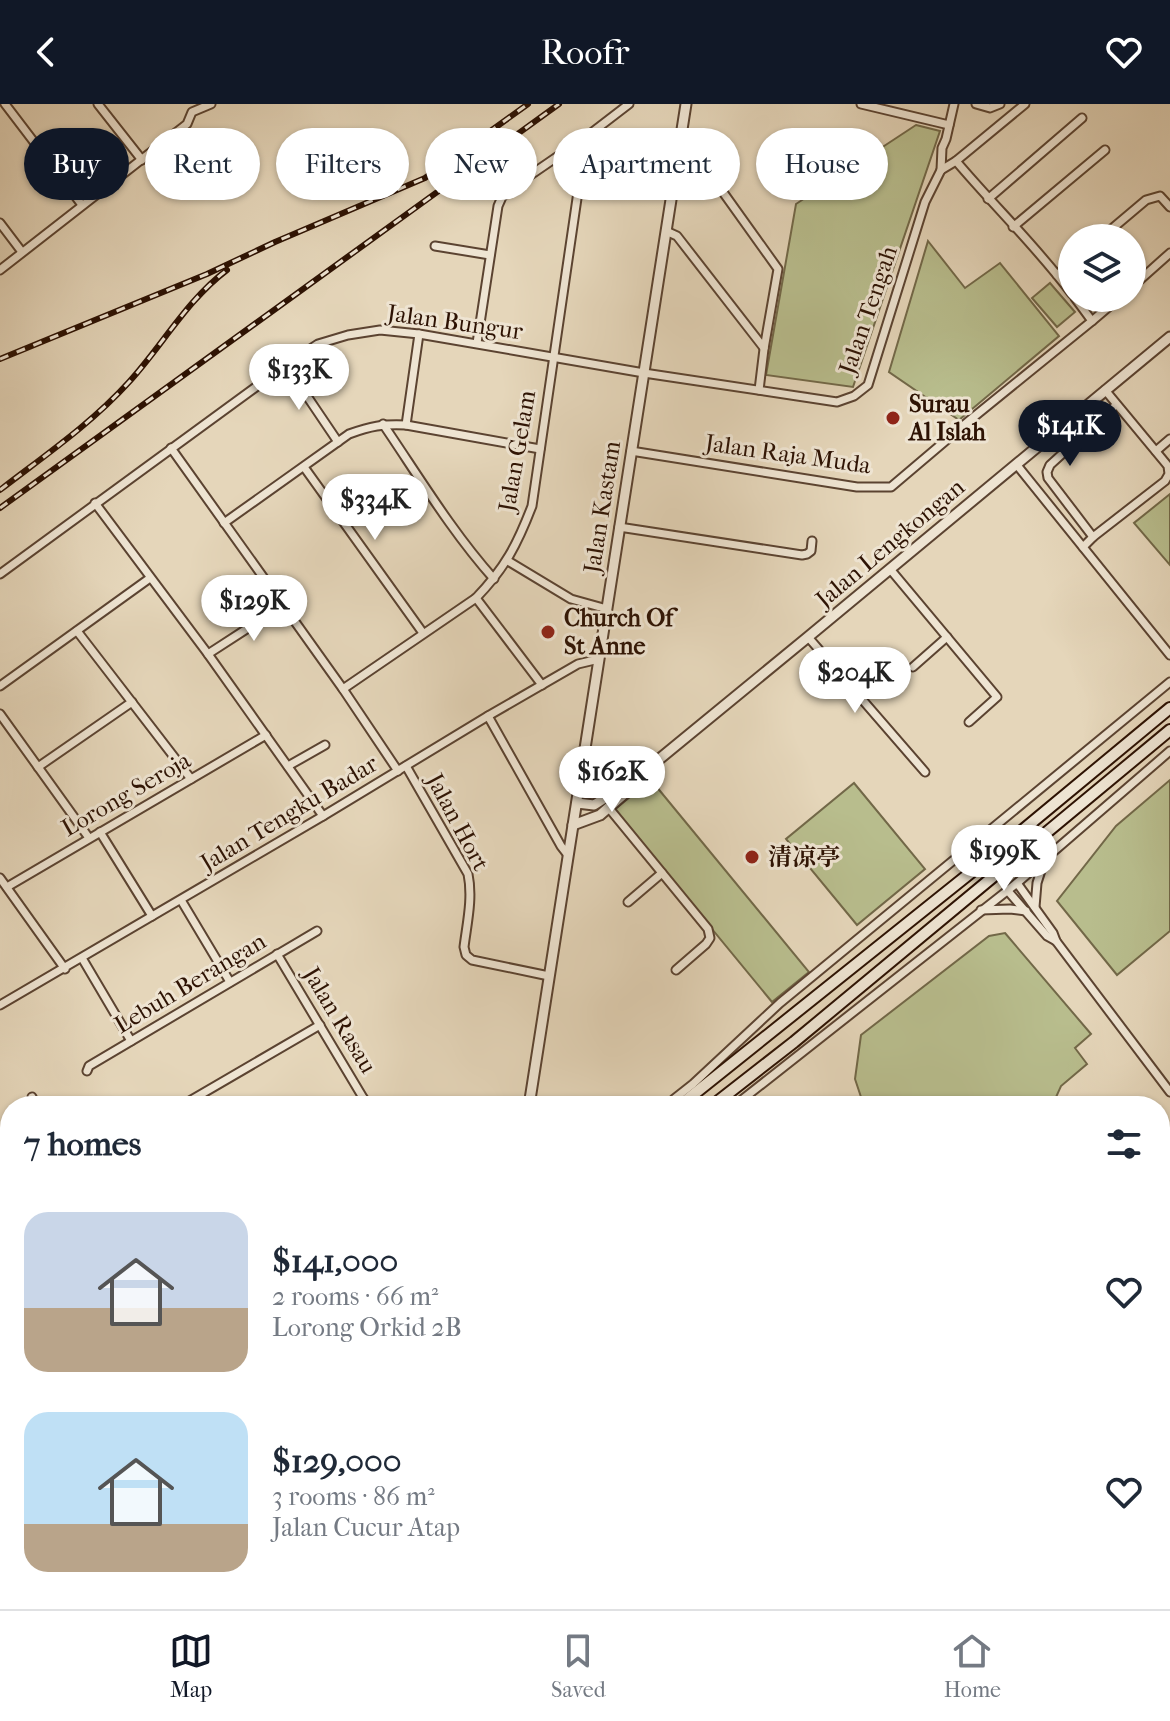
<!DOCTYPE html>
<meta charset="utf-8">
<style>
:root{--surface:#fff;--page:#f6f6f7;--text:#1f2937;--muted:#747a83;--line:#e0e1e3;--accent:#111827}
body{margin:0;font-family:"IM FELL French Canon","Noto Serif SC",serif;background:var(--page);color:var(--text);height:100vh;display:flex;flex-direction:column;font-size:30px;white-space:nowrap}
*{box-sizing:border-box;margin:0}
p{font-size:26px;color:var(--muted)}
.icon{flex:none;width:44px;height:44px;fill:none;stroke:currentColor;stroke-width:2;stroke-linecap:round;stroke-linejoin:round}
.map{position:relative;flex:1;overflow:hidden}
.panel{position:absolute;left:0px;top:992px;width:1170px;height:514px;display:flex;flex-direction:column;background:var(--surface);border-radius:32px 32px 0 0;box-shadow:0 2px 6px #0004}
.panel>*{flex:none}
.hud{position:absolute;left:24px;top:24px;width:1122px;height:72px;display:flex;gap:16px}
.buttons{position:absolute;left:1058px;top:120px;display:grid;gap:16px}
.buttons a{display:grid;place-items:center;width:88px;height:88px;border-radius:50%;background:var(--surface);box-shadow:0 2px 6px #0004;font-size:40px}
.price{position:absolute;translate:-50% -68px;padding:0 18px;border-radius:28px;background:#fff;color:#222;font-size:26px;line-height:52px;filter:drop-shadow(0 2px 4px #0008)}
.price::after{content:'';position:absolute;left:50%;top:48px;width:24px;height:18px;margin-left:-12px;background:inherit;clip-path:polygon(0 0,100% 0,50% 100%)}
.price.active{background:var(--accent);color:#fff}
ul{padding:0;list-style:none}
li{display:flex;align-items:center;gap:24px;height:200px;padding:0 24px}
li span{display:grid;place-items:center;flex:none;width:224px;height:160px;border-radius:24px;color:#555}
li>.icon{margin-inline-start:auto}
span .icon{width:96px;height:96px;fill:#fffc;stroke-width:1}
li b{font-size:34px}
h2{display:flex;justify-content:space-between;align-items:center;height:96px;padding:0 24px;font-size:34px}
.chip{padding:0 28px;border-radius:36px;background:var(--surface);box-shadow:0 2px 6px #0004;font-size:28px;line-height:72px}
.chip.active{background:var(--accent);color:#fff}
header{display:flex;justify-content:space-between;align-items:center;height:104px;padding:0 24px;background:var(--accent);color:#fff;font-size:36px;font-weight:600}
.tabs{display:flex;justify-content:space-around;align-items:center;height:112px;border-top:2px solid var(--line);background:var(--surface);font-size:22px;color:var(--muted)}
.tabs a{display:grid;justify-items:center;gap:4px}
.tabs .active{color:var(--accent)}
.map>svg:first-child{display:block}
</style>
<header><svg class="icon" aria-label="back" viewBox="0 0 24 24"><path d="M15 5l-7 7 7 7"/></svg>Roofr<svg class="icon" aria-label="heart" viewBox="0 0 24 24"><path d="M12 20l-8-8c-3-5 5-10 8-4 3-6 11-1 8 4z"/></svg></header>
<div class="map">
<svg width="1170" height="1505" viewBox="0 0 1170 1505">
<rect width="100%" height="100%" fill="#e5d6ba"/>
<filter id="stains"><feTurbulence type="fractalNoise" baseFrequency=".0025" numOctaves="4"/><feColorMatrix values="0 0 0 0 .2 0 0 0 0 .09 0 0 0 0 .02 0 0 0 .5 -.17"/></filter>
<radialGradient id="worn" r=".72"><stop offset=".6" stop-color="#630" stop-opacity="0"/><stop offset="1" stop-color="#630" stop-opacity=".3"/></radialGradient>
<g fill="#b8bd8d" stroke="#726848" stroke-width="2">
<polygon points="916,21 940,27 853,283 766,271 796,100"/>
<polygon points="928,137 965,184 1000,159 1059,232 959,316 889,268"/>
<polygon points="1050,179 1075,208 1057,223 1032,194"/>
<polygon points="1170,390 1170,461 1134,419"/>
<polygon points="651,676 809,868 772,898 614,706"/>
<polygon points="1170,676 1170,827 1117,871 1057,797 1116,722"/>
<polygon points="854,679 925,765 857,821 786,735"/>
<polygon points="1005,829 1091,930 1075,944 1087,960 1061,982 1052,1002 864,1002 855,975 861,931 989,832"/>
</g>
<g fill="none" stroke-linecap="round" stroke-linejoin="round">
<polyline stroke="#6c766d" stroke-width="3" points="1160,1379 1170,1391"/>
<g stroke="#5b4331" stroke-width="11">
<g id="minor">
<polyline points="5,0 82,101"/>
<polyline points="98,0 142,56"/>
<polyline points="861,0 949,21"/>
<polyline points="976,0 990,4 1000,0"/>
<polyline points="679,45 695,49 778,165 764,245 759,286"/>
<path d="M956,57c38,45 81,86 116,133"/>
<polyline points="941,66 942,44 946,35 954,0"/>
<polyline points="988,95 1082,14"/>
<polyline points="0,119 22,148"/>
<polyline points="1013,123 1105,46"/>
<polyline points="666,127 677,132 764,244"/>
<polyline points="1101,134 1146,96 1160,92 1170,103"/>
<polyline points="435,142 490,151"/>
<polyline points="0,166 187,20 192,8 211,0"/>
<polyline points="1057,171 1072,158"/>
<polyline points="1132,183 1170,149"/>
<polyline points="1092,217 1119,194"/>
<polyline points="477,239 498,102 502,93 510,85 586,33 629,0"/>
<polyline points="286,261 338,338"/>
<path d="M383,320c36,53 69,108 111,155"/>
<polyline points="406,321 419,230"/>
<polyline points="171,344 343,585 398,667"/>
<polyline points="631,347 857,383 891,383 970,316 1092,217 1075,194"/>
<polyline points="1156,347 1170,335"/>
<polyline points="1016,360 1170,551"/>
<polyline points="304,363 423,529"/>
<polyline points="95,399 208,550 323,712"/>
<path d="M224,419l125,-89c22,-8 33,-10 57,-9l134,24"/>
<polyline points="619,423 802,451 807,450 811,447 812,437"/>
<polyline points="1093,433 1048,374 1047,368 1050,361 1116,301"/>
<polyline points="1083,443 1093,433 1165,377 1169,370 1168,362 1105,286"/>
<polyline points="508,457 571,495 607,505"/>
<polyline points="890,465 997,593 969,618"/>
<polyline points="0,470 286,261 318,240 348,231 380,226 419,230 644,269 837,298 854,292 868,281 925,98 941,66 956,57 1025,0"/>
<polyline points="476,494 542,581"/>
<polyline points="77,527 191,675"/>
<polyline points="808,533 925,668"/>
<polyline points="208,550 282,502"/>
<polyline points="913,563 947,533"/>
<polyline points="0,582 150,474"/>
<path d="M343,585l133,-91c29,-30 41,-53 56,-92l54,-369"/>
<polyline points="0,610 89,734"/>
<polyline points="488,612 561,742 568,751"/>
<polyline points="288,662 325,641"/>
<path d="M406,662l62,108c5,24 -1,49 -4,73l2,8 6,5 77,16"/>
<polyline points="38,663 132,598"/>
<polyline points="608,703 708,825 710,834 706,840 676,866"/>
<polyline points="100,728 152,812"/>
<polyline points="0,774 65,865"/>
<polyline points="1017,779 1053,829 1056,837 1170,988"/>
<polyline points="7,783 266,631"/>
<polyline points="1007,786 1047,832 1056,837"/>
<polyline points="181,796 230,878"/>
<polyline points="628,798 662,769"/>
<polyline points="1035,803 1037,779 1044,757"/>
<polyline points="981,806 1010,805 1026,807"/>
<polyline points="277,850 368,1002"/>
<polyline points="82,854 131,937"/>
<polyline points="0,901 323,712 488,612 578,560 599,555"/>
<polyline points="87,967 89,962 317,827"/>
<polyline points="32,993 36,1002"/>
<polyline points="181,1002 320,921"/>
<polyline points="352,1002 364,995"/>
<polyline points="669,1002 674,995 693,980 780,899 1170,578"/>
<polyline points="734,1002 1017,779 1170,647"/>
<polyline points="0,1108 10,1134"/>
<polyline points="1160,1228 1170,1241"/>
<polyline points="0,1268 10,1265"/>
<polyline points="1160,1359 1170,1370"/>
<polyline points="118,1496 120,1505"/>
<polyline points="299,1496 303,1505"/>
</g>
</g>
<g stroke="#5b4331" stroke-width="13">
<g id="tertiary">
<polyline points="577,699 594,701 635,675 808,533 1170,233"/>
<polyline points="573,721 600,711 631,684 634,678"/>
<polyline points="529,1002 686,0"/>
<polyline points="1160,1208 1170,1200"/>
<polyline points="1022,1496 1029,1505"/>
<polyline points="440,1505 441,1496"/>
<polyline points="452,1505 453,1496"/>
<polyline points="806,1505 816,1496"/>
</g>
</g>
<g stroke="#2d1203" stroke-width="14">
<g id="secondary">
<polyline points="679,1002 989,754 1170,604"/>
<polyline points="712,1002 794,938 1170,626"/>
<polyline points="0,1376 10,1372"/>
<polyline points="0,1391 10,1388"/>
</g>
</g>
<use href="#minor" stroke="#eee4d2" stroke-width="7"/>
<use href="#tertiary" stroke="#eee4d2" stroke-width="9"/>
<use href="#secondary" stroke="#eee4d2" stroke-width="10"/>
<g stroke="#2d1203" stroke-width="6">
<g id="rail">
<polyline points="0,255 207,170 275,138 425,74 528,0"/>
<path d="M0,386c44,-34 91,-66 129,-108 33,-36 58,-82 98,-112"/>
<polyline points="0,404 559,0"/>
</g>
</g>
<use href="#rail" stroke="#eee4d2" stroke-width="3" stroke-dasharray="9" stroke-linecap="butt"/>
</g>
<g fill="#8f2418" stroke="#eee4d2" stroke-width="3">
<circle cx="893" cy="314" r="8"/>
<circle cx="548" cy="528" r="8"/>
<circle cx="752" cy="753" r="8"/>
</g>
<g text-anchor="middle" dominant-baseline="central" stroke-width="6" stroke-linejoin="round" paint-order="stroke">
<g font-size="24" fill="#2d1203" stroke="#eee4d2">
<text transform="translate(868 206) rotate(-71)">Jalan Tengah</text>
<text transform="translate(455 218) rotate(8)">Jalan Bungur</text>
<text transform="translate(517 347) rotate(-80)">Jalan Gelam</text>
<text transform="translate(788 350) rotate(8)">Jalan Raja Muda</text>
<text transform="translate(602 403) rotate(-81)">Jalan Kastam</text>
<text transform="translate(890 439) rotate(-40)">Jalan Lengkongan</text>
<text transform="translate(126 690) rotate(-30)">Lorong Seroja</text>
<text transform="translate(289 709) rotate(-31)">Jalan Tengku Badar</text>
<text transform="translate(458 718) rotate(62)">Jalan Hort</text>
<text transform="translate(190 879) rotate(-31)">Lebuh Berangan</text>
<text transform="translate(340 916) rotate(59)">Jalan Rasau</text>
</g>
<g font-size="24" font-weight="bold" fill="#2d1203" stroke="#eee4d2" text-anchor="start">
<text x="909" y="300">Surau<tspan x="909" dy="28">Al Islah</tspan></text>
<text x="564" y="514">Church Of<tspan x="564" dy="28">St Anne</tspan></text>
<text x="768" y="753">清凉亭</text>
</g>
</g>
<rect width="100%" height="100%" filter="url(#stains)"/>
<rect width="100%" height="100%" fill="url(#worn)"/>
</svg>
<div class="buttons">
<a><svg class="icon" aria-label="layers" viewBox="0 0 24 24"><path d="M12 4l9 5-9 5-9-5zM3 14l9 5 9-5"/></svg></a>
</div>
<b class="price" style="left:299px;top:308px">$133K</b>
<b class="price active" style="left:1070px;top:364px">$141K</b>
<b class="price" style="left:375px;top:438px">$334K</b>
<b class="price" style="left:254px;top:539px">$129K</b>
<b class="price" style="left:855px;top:611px">$204K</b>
<b class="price" style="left:612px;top:710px">$162K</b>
<b class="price" style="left:1004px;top:789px">$199K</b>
<div class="hud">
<a class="chip active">Buy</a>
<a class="chip">Rent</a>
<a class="chip">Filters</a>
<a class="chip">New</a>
<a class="chip">Apartment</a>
<a class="chip">House</a>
</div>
<section class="panel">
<h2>7 homes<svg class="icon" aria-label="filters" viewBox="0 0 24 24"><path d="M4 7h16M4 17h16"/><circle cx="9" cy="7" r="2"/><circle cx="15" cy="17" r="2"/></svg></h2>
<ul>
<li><span style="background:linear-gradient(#c9d6e8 60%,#b9a48a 0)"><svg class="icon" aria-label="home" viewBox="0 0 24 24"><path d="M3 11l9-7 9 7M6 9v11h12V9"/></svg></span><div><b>$141,000</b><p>2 rooms · 66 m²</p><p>Lorong Orkid 2B</p></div><svg class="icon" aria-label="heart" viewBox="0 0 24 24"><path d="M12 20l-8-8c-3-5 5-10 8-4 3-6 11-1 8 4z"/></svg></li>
<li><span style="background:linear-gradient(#bfe0f5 70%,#b9a48a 0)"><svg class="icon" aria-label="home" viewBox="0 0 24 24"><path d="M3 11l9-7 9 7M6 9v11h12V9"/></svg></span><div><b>$129,000</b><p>3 rooms · 86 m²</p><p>Jalan Cucur Atap</p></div><svg class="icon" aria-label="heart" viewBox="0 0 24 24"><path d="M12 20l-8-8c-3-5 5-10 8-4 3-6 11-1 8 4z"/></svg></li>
</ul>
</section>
</div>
<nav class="tabs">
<a class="active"><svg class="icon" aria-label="map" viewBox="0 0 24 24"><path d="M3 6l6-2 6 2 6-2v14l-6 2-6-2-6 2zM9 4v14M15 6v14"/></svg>Map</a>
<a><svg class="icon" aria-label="saved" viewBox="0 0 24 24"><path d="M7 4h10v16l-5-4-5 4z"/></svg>Saved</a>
<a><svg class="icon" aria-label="home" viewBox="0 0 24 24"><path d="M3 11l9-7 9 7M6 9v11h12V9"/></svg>Home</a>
</nav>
